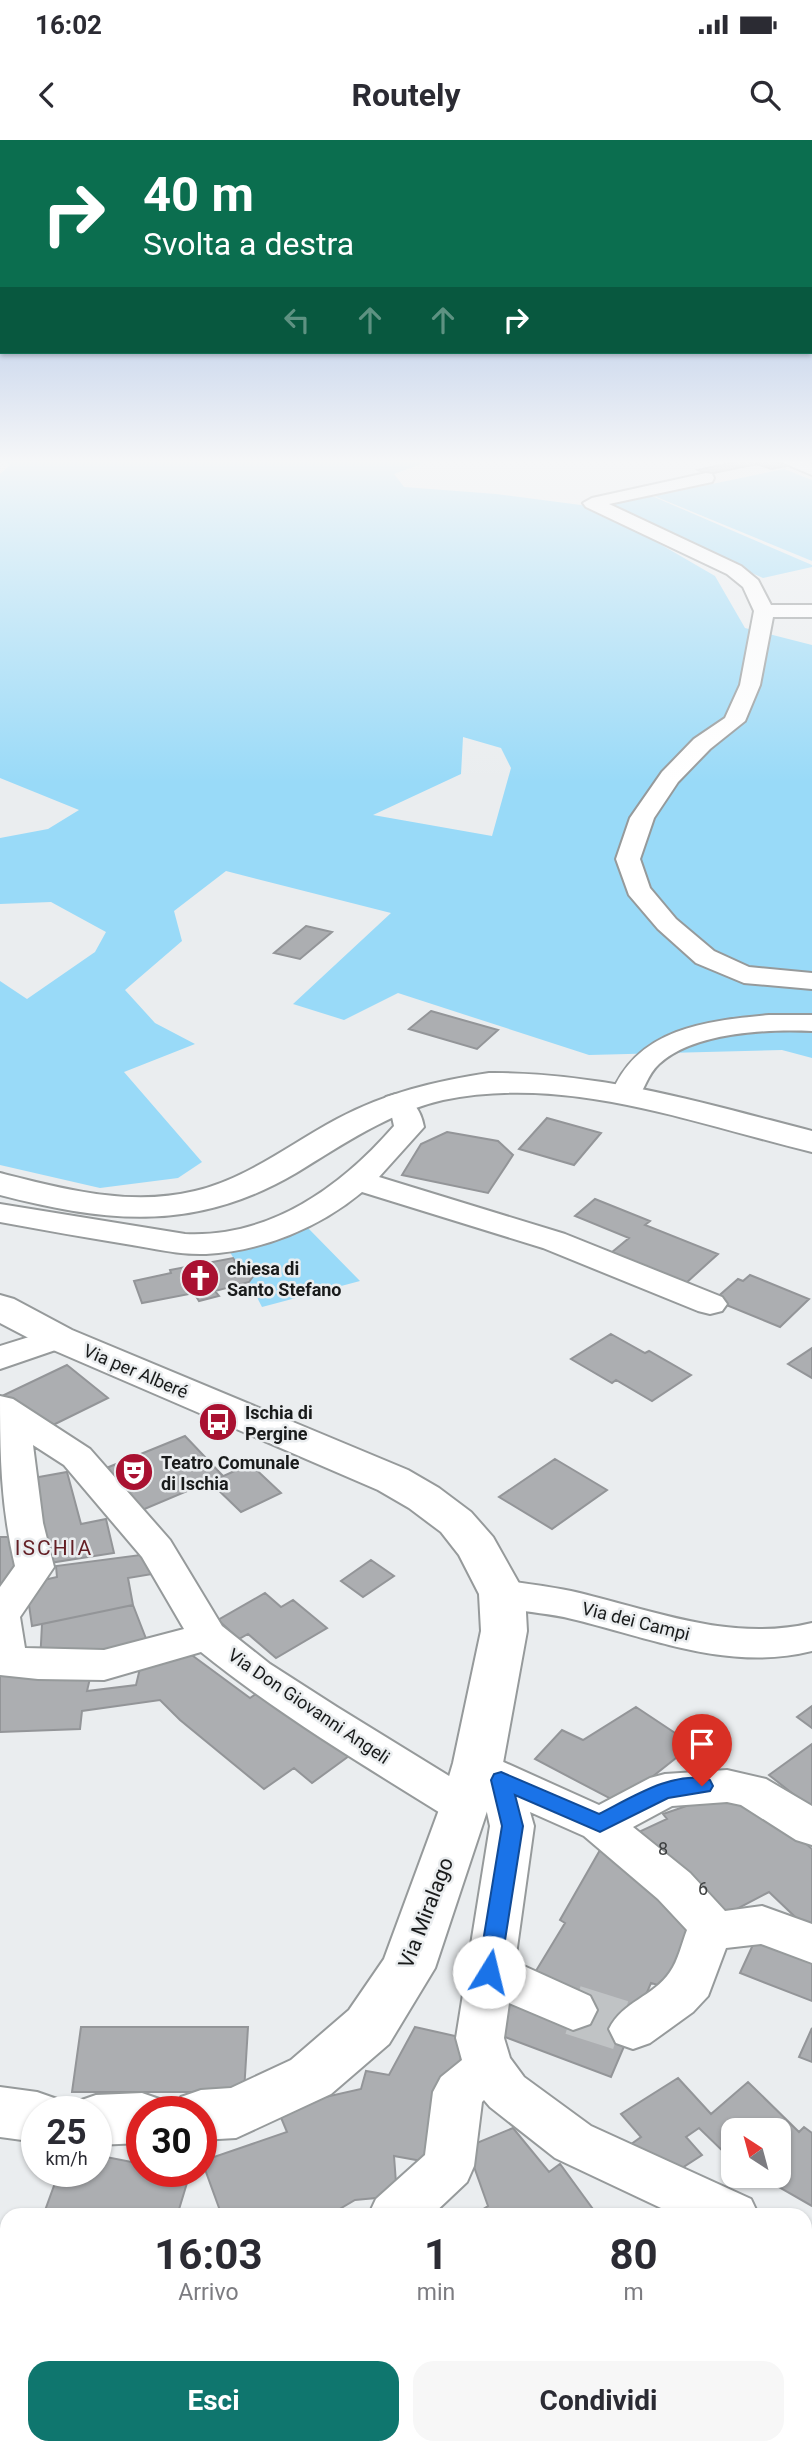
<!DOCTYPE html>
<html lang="it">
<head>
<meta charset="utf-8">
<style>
	:root { --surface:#fff; --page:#f7f7f7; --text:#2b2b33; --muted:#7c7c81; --accent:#0f766e }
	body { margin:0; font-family:Roboto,sans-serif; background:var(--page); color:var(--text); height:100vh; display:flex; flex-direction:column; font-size:26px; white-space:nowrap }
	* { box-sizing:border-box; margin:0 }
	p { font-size:23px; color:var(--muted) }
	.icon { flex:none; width:38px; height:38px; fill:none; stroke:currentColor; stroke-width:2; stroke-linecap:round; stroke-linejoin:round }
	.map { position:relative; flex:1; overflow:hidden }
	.drawer { position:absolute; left:0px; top:2068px; width:812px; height:247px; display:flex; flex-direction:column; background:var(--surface); border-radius:21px 21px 0 0; box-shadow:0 2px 5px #0004 }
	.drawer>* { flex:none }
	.top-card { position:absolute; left:0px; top:0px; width:812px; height:214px; box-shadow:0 2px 5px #0004; background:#0b6e4f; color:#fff; overflow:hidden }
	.needle { width:46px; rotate:324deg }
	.tools { position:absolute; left:721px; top:1978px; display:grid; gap:14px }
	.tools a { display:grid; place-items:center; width:70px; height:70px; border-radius:14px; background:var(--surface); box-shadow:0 2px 5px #0004; font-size:35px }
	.speed { position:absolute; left:21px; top:1956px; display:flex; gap:14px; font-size:35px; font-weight:700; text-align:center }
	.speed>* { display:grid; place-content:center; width:91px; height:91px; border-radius:50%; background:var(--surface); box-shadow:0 2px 5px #0004; line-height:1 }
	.speed small { font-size:18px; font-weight:400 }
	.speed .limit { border:10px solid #d22; background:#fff; color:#111 }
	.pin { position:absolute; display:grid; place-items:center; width:60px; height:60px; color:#fff; margin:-72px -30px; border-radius:50% 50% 50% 0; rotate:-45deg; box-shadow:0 0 7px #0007 }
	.pin .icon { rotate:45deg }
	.me { position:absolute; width:77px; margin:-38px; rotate:9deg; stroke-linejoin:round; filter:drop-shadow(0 0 5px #0008) }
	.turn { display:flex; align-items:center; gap:24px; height:147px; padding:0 28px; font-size:32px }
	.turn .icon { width:91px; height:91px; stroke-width:2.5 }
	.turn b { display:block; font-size:49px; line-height:60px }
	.lanes { display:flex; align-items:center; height:66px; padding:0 28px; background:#0003; justify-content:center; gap:35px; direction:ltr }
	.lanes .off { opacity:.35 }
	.eta { display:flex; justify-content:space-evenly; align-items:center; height:119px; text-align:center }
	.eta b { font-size:42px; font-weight:700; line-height:49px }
	.cta { display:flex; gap:14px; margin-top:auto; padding:14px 28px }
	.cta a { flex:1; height:80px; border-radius:21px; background:var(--accent); color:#fff; font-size:28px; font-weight:700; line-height:80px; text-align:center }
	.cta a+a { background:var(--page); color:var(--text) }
	.status { display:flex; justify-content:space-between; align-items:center; height:49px; padding:0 35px; background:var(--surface); direction:ltr }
	.status svg { height:19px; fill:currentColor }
	header { display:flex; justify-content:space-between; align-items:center; height:91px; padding:0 28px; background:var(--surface); font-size:32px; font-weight:700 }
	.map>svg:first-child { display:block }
	.green { fill:#99daf8; fill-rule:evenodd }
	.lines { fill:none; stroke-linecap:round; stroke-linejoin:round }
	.stream { stroke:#9690c7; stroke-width:5 }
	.building { fill:#acaeb1; stroke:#939598; stroke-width:2 }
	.minor-tunnel { stroke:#c0c3c5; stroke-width:50; stroke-dasharray:50 25; stroke-linecap:butt }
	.minor-casing { stroke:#969a9b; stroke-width:4 }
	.tertiary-casing { stroke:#969a9b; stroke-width:4 }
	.minor { fill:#fff; fill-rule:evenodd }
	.tertiary { fill:#fff; fill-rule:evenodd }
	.route { fill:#1a73e8; stroke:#114b97; stroke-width:2 }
	.labels { text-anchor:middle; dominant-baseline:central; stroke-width:5; stroke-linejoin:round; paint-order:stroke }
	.poi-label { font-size:18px; font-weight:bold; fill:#191b1b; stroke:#eaedef; text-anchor:start }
	.street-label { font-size:18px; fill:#191b1b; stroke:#eaedef }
	.near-number-label { font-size:18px; fill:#3e4040 }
	.quarter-label { font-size:21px; letter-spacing:2px; fill:#641f25; stroke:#eaedef }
	.near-street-label { font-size:21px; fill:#191b1b; stroke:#eaedef }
</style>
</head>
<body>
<div class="status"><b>16:02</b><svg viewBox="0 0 49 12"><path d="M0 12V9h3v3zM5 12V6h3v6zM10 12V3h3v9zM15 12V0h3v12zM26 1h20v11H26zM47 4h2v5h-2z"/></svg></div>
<header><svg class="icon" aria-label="back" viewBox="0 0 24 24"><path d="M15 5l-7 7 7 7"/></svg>Routely<svg class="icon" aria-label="search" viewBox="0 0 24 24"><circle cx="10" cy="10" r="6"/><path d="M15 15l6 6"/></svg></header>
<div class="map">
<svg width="812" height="2314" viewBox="0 0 812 2314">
	<rect width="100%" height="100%" fill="#eaedef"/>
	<path class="green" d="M0,319H434L394,334L404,347L496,354L596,367L715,436L745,488L812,505V918L782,910L589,915L398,853L344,880L293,864L391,773L226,731L174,771L182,801L125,850L155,883L195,904L124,932L202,1022L178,1038L100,1048L0,1025V841L27,859L95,812L106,792L51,762L0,764V698L48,689L79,670L0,638V334L10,325ZM463,597L501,608L511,628L492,696L373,675L461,634Z
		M784,329L812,340V421L654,356Z
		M652,356L812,425V427L763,438L601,366Z
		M308,1088L360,1141L262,1167L249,1142L254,1135L249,1130L239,1127L228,1109Z"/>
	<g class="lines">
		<path class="stream" d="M806,319L812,322"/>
	</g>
	<path class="building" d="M747,319H769L787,326L771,329L757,324L709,334L698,330Z
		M306,786L332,792L300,819L274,813Z
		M431,871L498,890L477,909L409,889Z
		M547,978L601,993L574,1025L519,1009Z
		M447,992L498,1001L513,1015L488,1053L402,1035L421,1004Z
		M595,1059L650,1081L645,1085L718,1114L686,1143L611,1113L629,1098L575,1076Z
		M233,1118L239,1127L249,1130L254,1135L249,1142L215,1151L219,1156L199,1161L194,1153L142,1163L134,1141L171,1133L170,1130Z
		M750,1135L809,1159L780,1187L714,1160L738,1139L743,1141Z
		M611,1194L645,1213L649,1211L691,1235L652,1261L616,1240L612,1243L571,1219Z
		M812,1208V1238L788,1224Z
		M67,1225L108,1258L45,1289L4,1255Z
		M185,1296L223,1336L135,1373L99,1331Z
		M555,1319L607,1350L552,1389L499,1357Z
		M250,1324L281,1353L241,1372L210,1342Z
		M67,1332L81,1384L106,1379L114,1413L43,1424L22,1340Z
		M0,1397H25L18,1436L0,1463Z
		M148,1414L158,1433L128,1438L133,1465L32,1486L26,1444L57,1437L56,1426Z
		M371,1420L394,1436L363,1457L341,1441Z
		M265,1453L281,1467L293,1460L327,1488L276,1518L248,1494L239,1499L218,1480Z
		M133,1465L150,1509L40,1523L42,1484Z
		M189,1513L250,1558L263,1549L349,1616L312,1643L294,1628L264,1649L180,1580L160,1560L82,1571L80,1589L0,1592V1531L91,1534L87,1551L136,1545L142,1520Z
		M812,1566V1588L797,1577Z
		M636,1567L690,1603L681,1614L647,1641L611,1659L535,1619L562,1590L583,1600Z
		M812,1604V1669L769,1635Z
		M733,1650L774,1676L812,1709V1793L769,1752L712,1782L630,1696L667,1679L663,1674Z
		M600,1710L691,1779L678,1851L651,1843L611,1937L497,1894L514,1848L528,1844L565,1783L560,1780Z
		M757,1796L812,1809V1861L740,1833Z
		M81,1887H248L244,1952H72Z
		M415,1887L464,1898L444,2025L394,2016L397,2056L355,2060L333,2073L336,2076H222L202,2021L287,1992L277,1968L361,1949L366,1931L389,1935Z
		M812,1888V1922L799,1917Z
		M678,1938L711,1974L748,1942L799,1992L804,1987L812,1993V2066L758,2035H779V1990H733V2021L699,1988L686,1997L702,2015L668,2037L627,2007L641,1997L621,1974Z
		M513,1988L549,2032L560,2024L598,2076H472L488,2066L467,2007Z
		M96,2015L142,2024V2032L190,2033L177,2076H43L59,2032H96Z
		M309,2308H337L328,2314H312Z
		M375,2308H642V2314H380Z"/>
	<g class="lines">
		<path class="minor-tunnel" d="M573,1870L633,1889"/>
		<g class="minor-casing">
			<path id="minor" d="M774,319H798L812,324V335Z
				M706,333L712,334L714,338L712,342L609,364L741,426L758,440L771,465H812V477H773L760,545L745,581L710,609L678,642L654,678L640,719L650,748L676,779L714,811L749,827L812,833V849L744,843L696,823L658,789L629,755L616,719L630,678L662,632L694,599L725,578L740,545L754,471L743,447L727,434L586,367L583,363L592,358Z
				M769,875H812V891C767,889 694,892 659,924C647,935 645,949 636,961L626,964L616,961L611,955C637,888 706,881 769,875Z
				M396,954C413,958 421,971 424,987L379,1037L565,1094L722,1157L727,1164L722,1171L710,1174L698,1171L543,1108L362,1052C319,1088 262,1111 206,1114C181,1115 156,1109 132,1105C88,1098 44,1090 0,1082V1064L185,1094C270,1098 341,1047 394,986L392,977L381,963L386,957Z
				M58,1188L70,1191L75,1198L70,1205L0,1229V1206Z
				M0,1256L13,1259L90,1309L170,1400L222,1486L270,1524L337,1567L480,1655L485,1664L481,1648L473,1642L467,1631L473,1620L488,1615L599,1665L650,1638L665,1634L727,1630L766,1639L812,1666V1705L796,1700L741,1665L727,1662L672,1666L633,1687L690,1733L725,1771L762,1766L812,1784V1823L761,1804L726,1808L708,1856L693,1872L650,1903L633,1909L616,1903L609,1889C623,1861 653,1857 670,1832C678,1821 682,1803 687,1790L658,1759L584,1696L530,1672L534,1686L515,1822L590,1856L597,1870L590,1884L573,1890L509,1863L504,1898L510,1918L524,1937L591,1986L751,2059L759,2076H678L555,2018L490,1967L484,1960L482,1962L474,2026L467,2042L431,2076H368L376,2059L425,2015L433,1952L441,1937L462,1920L456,1898L490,1686L486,1668L480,1679L465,1684L450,1679C365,1626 279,1575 201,1512L104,1540L38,1539L0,1535V1447L15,1426C1,1367 0,1316 0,1256ZM33,1305L64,1325L142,1417L184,1489L104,1510L25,1508L20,1477L54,1427L43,1383Z
				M502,1440C525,1444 548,1446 571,1451C650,1469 730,1503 812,1483V1511C730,1532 651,1498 572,1479C544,1472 516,1472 488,1464L482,1454L488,1444Z
				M805,2089L812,2091V2142L805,2140Z"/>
		</g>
		<g class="tertiary-casing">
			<path id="tertiary" d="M489,933C602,932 703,963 812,991V1012C692,983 568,934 443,960C390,972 342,1005 296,1033C196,1092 108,1083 0,1055V1033C63,1049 130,1067 195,1051C247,1039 290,1004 337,979C386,953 435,941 489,933Z
				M0,1155L14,1159L72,1190L408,1330L439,1348L471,1372L493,1397L525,1454L527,1491L503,1623L435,1828L389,1904L331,1954L236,1998L201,2000V1972H174L181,1957L201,1950L231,1948L291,1920L349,1870L384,1819L440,1667L453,1623L481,1491L479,1454L459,1415L441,1392L409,1368L378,1350L44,1206L0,1183Z
				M0,1947L37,1952L57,1959L64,1972H37V2002L0,1997Z
				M142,1953L162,1960L168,1972H142V2003L96,2005V1972H71L76,1962L96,1955Z"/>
		</g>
		<use href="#minor" class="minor"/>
		<use href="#tertiary" class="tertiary"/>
	</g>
	<linearGradient id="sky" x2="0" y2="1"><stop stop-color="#87a6db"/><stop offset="0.5" stop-color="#f6f7f8"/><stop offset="1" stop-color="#f6f7f8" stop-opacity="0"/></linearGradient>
	<rect width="812" height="643" fill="url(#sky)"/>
	<path class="route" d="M501,1632L599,1674C629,1659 675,1629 710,1640L713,1646L710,1651L668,1658L600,1692L515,1655L523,1686L500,1832L497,1839L489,1841L481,1839L478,1832L502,1686L491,1640L494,1634Z"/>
	<defs>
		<g id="church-disc" transform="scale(2.0125)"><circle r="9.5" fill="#a91131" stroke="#eaedef"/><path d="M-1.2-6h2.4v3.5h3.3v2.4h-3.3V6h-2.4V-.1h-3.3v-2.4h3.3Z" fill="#fff"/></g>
		<g id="bus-disc" transform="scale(2.0125)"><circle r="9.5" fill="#a91131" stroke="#eaedef"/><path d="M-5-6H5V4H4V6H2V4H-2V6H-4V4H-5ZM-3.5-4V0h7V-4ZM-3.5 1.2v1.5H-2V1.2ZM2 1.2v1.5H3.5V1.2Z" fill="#fff"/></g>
		<g id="theatre-disc" transform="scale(2.0125)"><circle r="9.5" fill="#a91131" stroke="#eaedef"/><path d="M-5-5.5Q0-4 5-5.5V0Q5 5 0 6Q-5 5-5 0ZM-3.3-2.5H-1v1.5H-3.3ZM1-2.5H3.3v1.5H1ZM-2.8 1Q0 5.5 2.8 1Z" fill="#fff"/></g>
	</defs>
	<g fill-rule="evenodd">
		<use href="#church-disc" x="200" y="1138"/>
		<use href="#bus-disc" x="218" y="1282"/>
		<use href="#theatre-disc" x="134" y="1332"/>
	</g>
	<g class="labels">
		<g class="poi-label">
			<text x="227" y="1128">chiesa di<tspan x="227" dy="21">Santo Stefano</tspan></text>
			<text x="245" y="1272">Ischia di<tspan x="245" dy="21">Pergine</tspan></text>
			<text x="161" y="1322">Teatro Comunale<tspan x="161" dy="21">di Ischia</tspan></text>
		</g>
		<g class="street-label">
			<text transform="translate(136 1231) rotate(23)">Via per Alberé</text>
			<text transform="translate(636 1481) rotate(14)">Via dei Campi</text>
			<text transform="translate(309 1566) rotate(34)">Via Don Giovanni Angeli</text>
		</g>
		<g class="near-number-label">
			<text x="663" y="1708">8</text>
			<text x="703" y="1748">6</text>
		</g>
		<g class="quarter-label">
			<text x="54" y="1408">ISCHIA</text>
		</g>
		<g class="near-street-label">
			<text transform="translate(426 1773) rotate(-69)">Via Miralago</text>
		</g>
	</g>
</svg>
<div class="tools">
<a><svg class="needle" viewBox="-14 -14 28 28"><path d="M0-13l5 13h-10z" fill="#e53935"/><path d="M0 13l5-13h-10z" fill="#7c7c81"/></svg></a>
</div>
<div class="speed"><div>25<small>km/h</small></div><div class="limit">30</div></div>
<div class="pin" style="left:702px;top:1646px;background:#d93025"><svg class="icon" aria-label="arrive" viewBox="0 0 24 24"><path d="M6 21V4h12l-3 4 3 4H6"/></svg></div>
<svg class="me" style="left:489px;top:1832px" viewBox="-20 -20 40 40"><circle r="19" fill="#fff"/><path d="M0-13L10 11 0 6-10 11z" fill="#1a73e8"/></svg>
<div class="top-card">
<div class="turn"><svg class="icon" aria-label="right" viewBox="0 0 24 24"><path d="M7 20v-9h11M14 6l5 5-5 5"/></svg><div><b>40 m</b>Svolta a destra</div></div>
<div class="lanes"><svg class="icon off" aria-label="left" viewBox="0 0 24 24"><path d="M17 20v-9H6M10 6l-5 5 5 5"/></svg><svg class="icon off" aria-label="ahead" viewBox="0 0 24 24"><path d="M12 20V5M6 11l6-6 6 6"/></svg><svg class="icon off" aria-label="ahead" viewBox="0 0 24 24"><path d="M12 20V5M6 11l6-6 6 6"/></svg><svg class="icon" aria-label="right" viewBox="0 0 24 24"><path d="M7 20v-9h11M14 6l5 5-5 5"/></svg></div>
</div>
<section class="drawer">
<div class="eta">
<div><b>16:03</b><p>Arrivo</p></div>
<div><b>1</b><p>min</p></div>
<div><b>80</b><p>m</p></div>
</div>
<div class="cta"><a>Esci</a><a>Condividi</a></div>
</section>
</div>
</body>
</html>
